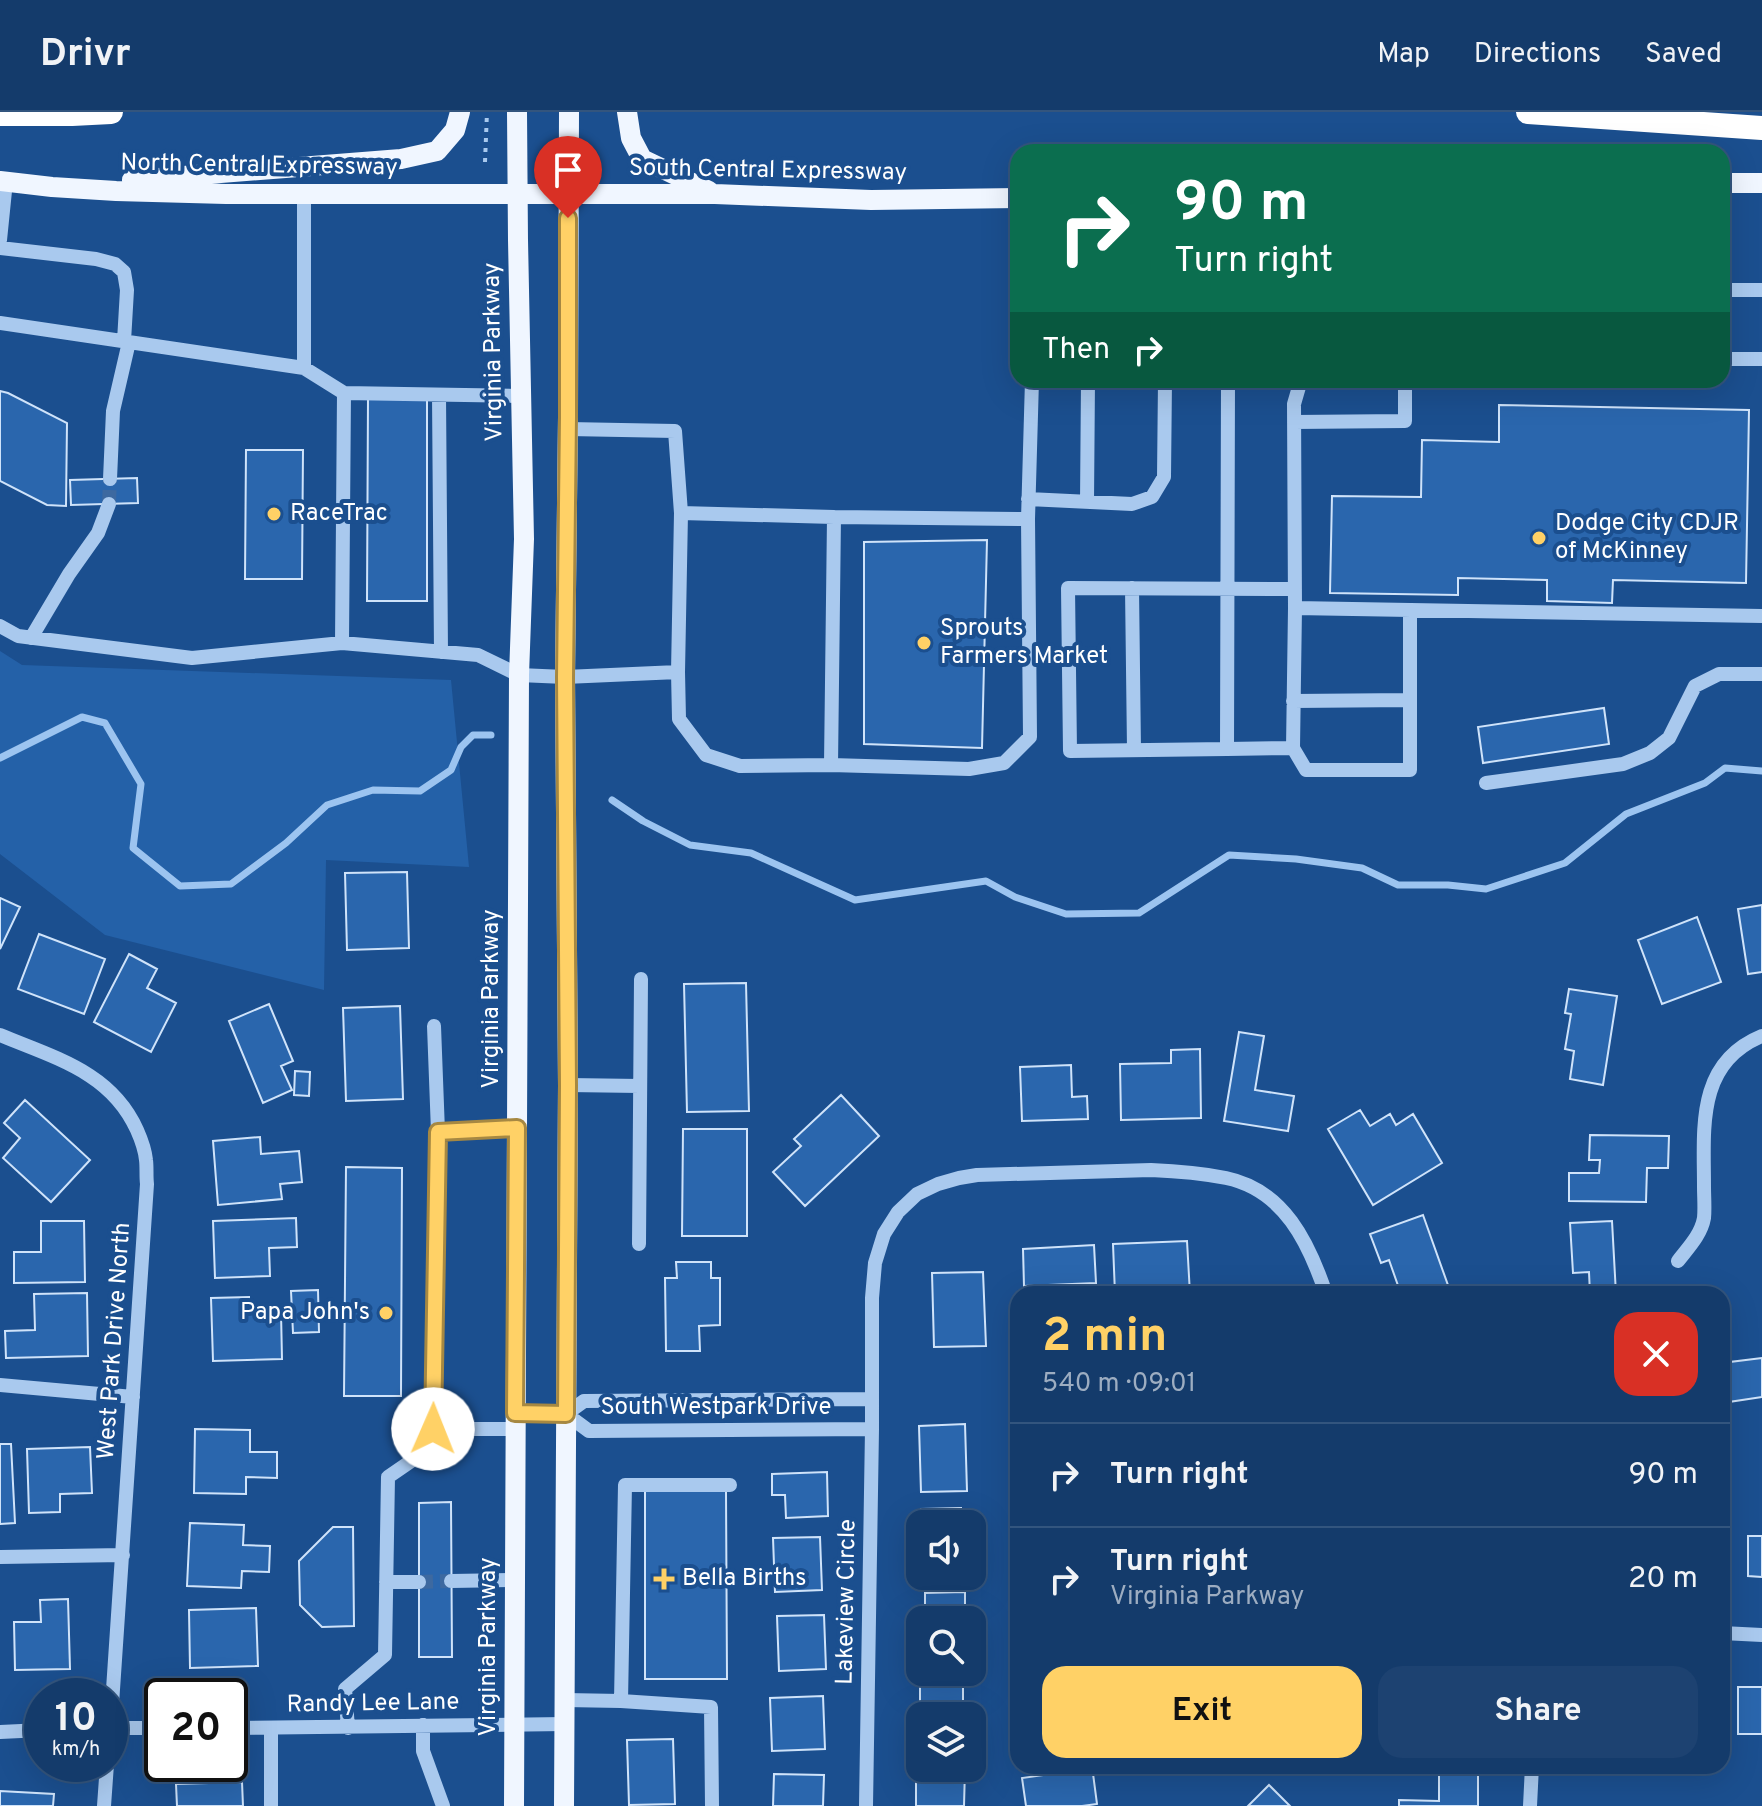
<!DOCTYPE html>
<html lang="en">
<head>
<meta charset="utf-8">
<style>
	:root { --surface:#143b6b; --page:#1d4271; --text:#f1f3f6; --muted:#9dadc1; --line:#33557e; --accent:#ffd166 }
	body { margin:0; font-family:Overpass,sans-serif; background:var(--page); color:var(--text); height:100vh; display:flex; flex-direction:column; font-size:30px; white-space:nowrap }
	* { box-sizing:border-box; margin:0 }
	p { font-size:26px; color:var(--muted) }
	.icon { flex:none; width:44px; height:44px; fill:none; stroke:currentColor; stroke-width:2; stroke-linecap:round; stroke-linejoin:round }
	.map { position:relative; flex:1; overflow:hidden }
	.details { position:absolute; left:1010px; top:1174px; width:720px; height:488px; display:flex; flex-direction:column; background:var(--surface); border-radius:24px; box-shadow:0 8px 32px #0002,0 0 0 2px var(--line) }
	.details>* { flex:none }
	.hud { position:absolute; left:1010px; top:32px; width:720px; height:244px; border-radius:24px; box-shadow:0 8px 32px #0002,0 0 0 2px var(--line); background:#0b6e4f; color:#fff; overflow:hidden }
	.controls { position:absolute; left:906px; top:1398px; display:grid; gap:16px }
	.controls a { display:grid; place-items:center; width:80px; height:80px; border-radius:16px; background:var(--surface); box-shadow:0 8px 32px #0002,0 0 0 2px var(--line); font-size:40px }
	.speed { position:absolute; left:24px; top:1566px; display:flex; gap:16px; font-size:40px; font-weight:700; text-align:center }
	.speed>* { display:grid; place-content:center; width:104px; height:104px; border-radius:50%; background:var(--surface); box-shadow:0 8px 32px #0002,0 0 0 2px var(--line); line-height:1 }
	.speed small { font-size:20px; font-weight:400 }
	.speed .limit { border:4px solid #111; border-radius:12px; background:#fff; color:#111 }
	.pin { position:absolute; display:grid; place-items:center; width:68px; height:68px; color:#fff; margin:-82px -34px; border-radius:50% 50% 50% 0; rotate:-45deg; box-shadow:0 0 8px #0007 }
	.pin .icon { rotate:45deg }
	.me { position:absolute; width:88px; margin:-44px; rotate:1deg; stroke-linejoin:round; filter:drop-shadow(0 0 6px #0008) }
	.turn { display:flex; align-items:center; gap:28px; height:168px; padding:0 32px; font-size:36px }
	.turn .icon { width:104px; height:104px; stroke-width:2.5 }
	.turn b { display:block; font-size:56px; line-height:68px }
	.then { display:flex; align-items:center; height:76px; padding:0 32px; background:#0003; gap:16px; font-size:30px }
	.round { display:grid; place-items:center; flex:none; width:84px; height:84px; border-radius:24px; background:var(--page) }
	.summary { display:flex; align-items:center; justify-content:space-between; height:136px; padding:0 32px }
	h1 { font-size:48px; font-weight:700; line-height:60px; color:var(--accent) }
	.action { display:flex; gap:16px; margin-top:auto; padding:16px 32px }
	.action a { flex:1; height:92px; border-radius:24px; background:var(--accent); color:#111; font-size:32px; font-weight:700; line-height:92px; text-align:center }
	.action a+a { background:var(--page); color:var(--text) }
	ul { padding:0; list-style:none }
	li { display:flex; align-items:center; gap:24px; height:104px; padding:0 32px; border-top:2px solid var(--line) }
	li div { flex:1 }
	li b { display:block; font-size:30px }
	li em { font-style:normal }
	header { display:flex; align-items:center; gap:48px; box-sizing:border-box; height:112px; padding:0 40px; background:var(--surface); border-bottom:2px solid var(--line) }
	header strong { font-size:38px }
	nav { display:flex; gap:44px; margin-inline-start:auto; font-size:28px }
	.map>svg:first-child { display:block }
	.green { fill:#2461a8 }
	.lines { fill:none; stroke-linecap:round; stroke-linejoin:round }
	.stream { stroke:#9cc4f0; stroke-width:7 }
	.building { fill:#2a66ad; stroke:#cfe3fa; stroke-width:2 }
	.minor-tunnel { stroke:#3d69a0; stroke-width:14; stroke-dasharray:14 7; stroke-linecap:butt }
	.path { stroke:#a9c9ee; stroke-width:4; stroke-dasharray:4 6; stroke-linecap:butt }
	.minor { stroke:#a9c9ee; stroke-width:14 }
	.major { stroke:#f0f6ff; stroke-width:20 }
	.highway { stroke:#fff; stroke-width:24 }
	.route-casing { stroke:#a68842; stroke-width:20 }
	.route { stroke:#ffd166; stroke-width:14 }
	.poi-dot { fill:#ffd166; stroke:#1b4f8f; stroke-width:3 }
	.labels { text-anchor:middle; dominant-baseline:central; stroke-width:8; stroke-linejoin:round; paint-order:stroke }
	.street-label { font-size:24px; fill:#fff; stroke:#1b4f8f }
	.poi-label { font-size:24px; fill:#fff; stroke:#1b4f8f; text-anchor:start }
</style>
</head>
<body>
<header>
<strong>Drivr</strong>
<nav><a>Map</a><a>Directions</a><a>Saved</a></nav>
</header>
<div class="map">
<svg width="1762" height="1694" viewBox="0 0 1762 1694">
	<rect width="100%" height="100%" fill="#1b4f8f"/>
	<path class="green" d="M0,539L22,553L451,568L469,755L326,748L324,878L105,823L0,742Z"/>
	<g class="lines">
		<path class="stream" d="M0,646L82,605L105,611L141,672L133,736L180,774L231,772L286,731L327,693L373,678L420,679L451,658L461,635L473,623H491
			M612,688L643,709L690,733L751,741L855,788L986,769L1015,785L1066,802L1139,801L1229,743L1296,747L1362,756L1398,773H1448L1486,777L1565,751L1626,702L1705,671L1725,656L1762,659"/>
	</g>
	<path class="building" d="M0,279L8,281L67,311L66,394L47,393L0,369Z
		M368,286H427V489H367Z
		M1499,293L1749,298L1746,471L1613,468L1612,491L1547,489V468L1458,466V483L1330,481L1332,384L1421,385L1422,328L1499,330Z
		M246,338H303L302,467H245Z
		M137,366L138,391L71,393L70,368Z
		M987,428L982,636L864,632V430Z
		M1604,596L1609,632L1483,651L1478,615Z
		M407,760L409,836L347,838L345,761Z
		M0,786L20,795L0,837Z
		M1762,793V860L1748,862L1738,797Z
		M1697,805L1721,870L1662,892L1638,828Z
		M39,822L105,847L84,902L18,877Z
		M129,842L157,857L147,876L176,891L151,940L94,910Z
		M746,871L749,999L687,1000L684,872Z
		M1569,877L1617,884L1603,973L1570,967L1574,939L1565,937L1571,902L1565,901Z
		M269,892L293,949L281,954L292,978L263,991L229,909Z
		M400,894L403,987L346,989L343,896Z
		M1239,920L1264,924L1255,978L1294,984L1288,1019L1224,1009Z
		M1200,937L1201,1006L1121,1008L1120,952L1171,951V938Z
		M1071,953L1072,985L1087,984L1088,1007L1022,1009L1020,955Z
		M295,959L310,960L309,984L294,983Z
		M841,983L879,1024L805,1094L773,1060L801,1034L794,1027Z
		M25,988L90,1048L51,1090L3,1046L20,1026L4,1011Z
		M1360,998L1370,1014L1390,1002L1396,1013L1413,1002L1442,1051L1373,1093L1328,1017Z
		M683,1017H747V1124H682Z
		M1590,1023L1669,1024L1668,1056H1647L1646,1090L1569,1089V1061H1599L1600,1048H1589Z
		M260,1025L261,1042L299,1039L302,1070L280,1072L282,1087L218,1093L213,1029Z
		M346,1055L402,1056L401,1284H344Z
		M1423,1103L1449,1176L1432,1182H1401L1389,1148L1381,1151L1370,1122Z
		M296,1106L297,1135L269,1136L270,1164L215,1166L213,1109Z
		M41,1109H84L85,1170L14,1171V1140H41Z
		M1612,1109L1616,1182H1590L1589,1160L1573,1161L1570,1111Z
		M1187,1129L1190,1182H1115L1113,1132Z
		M1094,1133L1096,1171L1024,1174L1023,1137Z
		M676,1150H711V1166H720V1213L699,1214L700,1239H666L665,1166H677Z
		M983,1160L986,1234L934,1235L932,1161Z
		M318,1178L319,1220L293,1221L291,1179Z
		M87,1181L88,1244L6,1246L5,1219L35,1218L34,1182Z
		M249,1185V1201L281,1200L282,1247L213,1249L211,1186Z
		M1762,1246V1285L1722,1291V1251Z
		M965,1312L967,1379L921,1380L919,1314Z
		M195,1317L250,1318V1340H277V1366L246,1365V1382L194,1381Z
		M0,1332H11L15,1411L0,1412Z
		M90,1335L92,1381L60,1382V1400L29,1401L27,1337Z
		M827,1360L828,1404L786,1406L785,1383H772V1362Z
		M645,1379H726L727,1567H645Z
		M451,1390L452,1545H419V1391Z
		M961,1396V1412H922L921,1397Z
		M190,1411L244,1413L243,1433L270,1434L269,1460L242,1459L241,1476L187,1474Z
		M333,1415H353L354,1514L322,1515L300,1493L299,1449Z
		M1748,1424H1762V1465L1748,1464Z
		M820,1425L822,1478L775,1480L773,1426Z
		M965,1480V1508H925V1481Z
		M68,1487L70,1557L15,1558L14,1510H41L40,1488Z
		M256,1496L258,1554L190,1556L189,1498Z
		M824,1503L826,1557L779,1559L777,1504Z
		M1012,1558H1018V1587H1013Z
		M920,1567H963V1604H920Z
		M1738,1575H1762V1622H1738Z
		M823,1584L825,1637L772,1639L770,1586Z
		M673,1627L675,1692L629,1693L627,1628Z
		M916,1650H920V1656H965L964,1694H916Z
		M1042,1654H1092L1097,1692L1082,1694H1026L1022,1666L1044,1663Z
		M1439,1654H1478V1694H1399V1688L1439,1689Z
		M774,1662L824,1663L823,1694H773Z
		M242,1670L243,1694H177L176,1672Z
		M1269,1673L1290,1694H1248Z
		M0,1679L54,1682L53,1694H0Z"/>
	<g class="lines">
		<path class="minor-tunnel" d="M109,392L110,367
			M419,1470L451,1469"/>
		<path class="path" d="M485,50L487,0"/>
		<path class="minor" d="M304,82V256L344,281
			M0,128L6,69
			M0,136L96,147L115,152L124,160L127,178L124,229
			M1722,178H1762
			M0,211L304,256
			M1722,247H1762
			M1228,268L1227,637L1293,636L1295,496
			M1301,268L1294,292L1295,496L1762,504
			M439,283L441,540
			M522,284L344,281L342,531L478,543L519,563L565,565L678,560
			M1294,310L1405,309V268
			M568,317L675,319L681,401
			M110,367L113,299L129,230
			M1028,387L1132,392L1152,385L1164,365L1165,268
			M1087,390L1088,268
			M834,405L1028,407L1032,268
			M1132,476L1134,638
			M0,514L18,524L192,546L342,531
			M31,526L69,462L98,421L109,392
			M1293,589L1410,588
			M1293,636L1306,658H1410V498
			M1227,637L1070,639L1068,476L1295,477
			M831,653L740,654L706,643L679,607L678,560L681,401L834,405L831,653L969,657L1004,651L1030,625L1028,407
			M1486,671L1623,652L1650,641L1669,626L1695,574L1719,562H1762
			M434,914L438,1020
			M0,923C55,946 111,960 137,1018C141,1027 145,1038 146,1048C147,1056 146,1064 147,1072L110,1622
			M568,973L640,974
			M639,1132L641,867
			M1678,1149C1688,1136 1701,1123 1704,1106C1705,1096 1704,1085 1704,1075C1704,1016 1696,951 1762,924
			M0,1273L133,1285
			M515,1301L566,1302L584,1289L872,1287
			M566,1302L589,1319L872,1317
			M433,1317H515
			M0,1445L123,1443
			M451,1469L515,1468
			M386,1470H419
			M1722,1521L1762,1523
			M565,1588L621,1589L711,1595L712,1694
			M621,1589L625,1373H730
			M423,1613V1639L443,1694
			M110,1616H162
			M230,1616L565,1612
			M348,1616L345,1577L385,1543L388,1365L433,1334L438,1020L517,1016
			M271,1617V1694
			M0,1620L42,1618
			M104,1694L107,1652
			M866,1694L872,1317V1186L875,1151L884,1122L898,1100L917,1082L938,1072L959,1066L977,1063L1151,1058C1176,1059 1201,1061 1226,1066C1284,1078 1309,1131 1326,1182
			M1530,1694L1532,1654"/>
		<path class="major" d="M627,0L631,26L642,47L709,79
			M132,68L401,47L437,39L455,18L460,0
			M0,69L52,75L116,79L226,82H715L871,88L1018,86
			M1722,71H1762
			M514,1694L519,563L524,427L518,128L517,0
			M564,1694L568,973L565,565L568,305L569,0"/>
		<path class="highway" d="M1528,0L1762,16
			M0,2H72L111,0"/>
	</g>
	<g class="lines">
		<g class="route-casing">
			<path id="route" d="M433,1317L438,1020L517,1016L515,1301L566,1302L568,973L565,565L568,305V106"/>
		</g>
		<use href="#route" class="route"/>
	</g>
	<g class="poi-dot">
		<circle cx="274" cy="402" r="8"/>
		<circle cx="1539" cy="426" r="8"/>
		<circle cx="924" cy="531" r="8"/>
		<circle cx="386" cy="1201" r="8"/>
		<path d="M660 1455h8v8h8v8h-8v8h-8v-8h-8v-8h8z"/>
	</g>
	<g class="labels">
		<g class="street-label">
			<text transform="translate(259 54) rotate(1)">North Central Expressway</text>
			<text transform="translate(768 59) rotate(1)">South Central Expressway</text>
			<text transform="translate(494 240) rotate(-91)">Virginia Parkway</text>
			<text transform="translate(492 887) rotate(-90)">Virginia Parkway</text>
			<text transform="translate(115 1229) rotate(-86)">West Park Drive North</text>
			<text x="716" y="1296">South Westpark Drive</text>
			<text transform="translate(847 1490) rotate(-89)">Lakeview Circle</text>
			<text transform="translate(489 1535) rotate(-90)">Virginia Parkway</text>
			<text transform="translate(373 1592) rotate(-1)">Randy Lee Lane</text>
		</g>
		<g class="poi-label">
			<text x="290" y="402">RaceTrac</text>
			<text x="1555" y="412">Dodge City CDJR<tspan x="1555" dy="28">of McKinney</tspan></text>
			<text x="940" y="517">Sprouts<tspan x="940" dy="28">Farmers Market</tspan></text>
			<text x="370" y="1201" text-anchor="end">Papa John's</text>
			<text x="682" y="1467">Bella Births</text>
		</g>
	</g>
</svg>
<div class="controls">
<a><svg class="icon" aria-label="sound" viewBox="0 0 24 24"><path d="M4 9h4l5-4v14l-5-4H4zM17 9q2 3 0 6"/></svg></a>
<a><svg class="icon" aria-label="search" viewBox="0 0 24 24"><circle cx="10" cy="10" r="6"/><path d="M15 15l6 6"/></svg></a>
<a><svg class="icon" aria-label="layers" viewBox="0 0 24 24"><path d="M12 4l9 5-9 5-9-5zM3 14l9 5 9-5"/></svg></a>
</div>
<div class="speed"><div>10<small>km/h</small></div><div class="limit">20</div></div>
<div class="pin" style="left:568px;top:106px;background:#d93025"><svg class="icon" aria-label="arrive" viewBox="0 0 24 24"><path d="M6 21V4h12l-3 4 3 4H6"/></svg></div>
<svg class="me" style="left:433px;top:1317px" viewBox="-20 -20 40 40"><circle r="19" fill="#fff"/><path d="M0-13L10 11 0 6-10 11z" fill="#ffd166"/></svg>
<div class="hud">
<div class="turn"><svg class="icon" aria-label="right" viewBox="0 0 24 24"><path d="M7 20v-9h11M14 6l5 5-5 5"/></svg><div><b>90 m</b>Turn right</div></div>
<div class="then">Then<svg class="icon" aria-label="right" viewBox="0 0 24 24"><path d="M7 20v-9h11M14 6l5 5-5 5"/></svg></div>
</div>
<section class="details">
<div class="summary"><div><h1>2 min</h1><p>540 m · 09:01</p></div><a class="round" style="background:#d93025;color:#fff"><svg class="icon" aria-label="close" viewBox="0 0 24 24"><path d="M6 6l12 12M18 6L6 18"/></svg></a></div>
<ul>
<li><svg class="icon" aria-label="right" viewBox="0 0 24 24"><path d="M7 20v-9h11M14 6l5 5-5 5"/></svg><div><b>Turn right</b></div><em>90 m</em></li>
<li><svg class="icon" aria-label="right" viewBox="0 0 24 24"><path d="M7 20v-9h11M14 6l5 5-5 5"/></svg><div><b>Turn right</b><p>Virginia Parkway</p></div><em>20 m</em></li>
</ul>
<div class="action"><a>Exit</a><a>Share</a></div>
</section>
</div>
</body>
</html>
